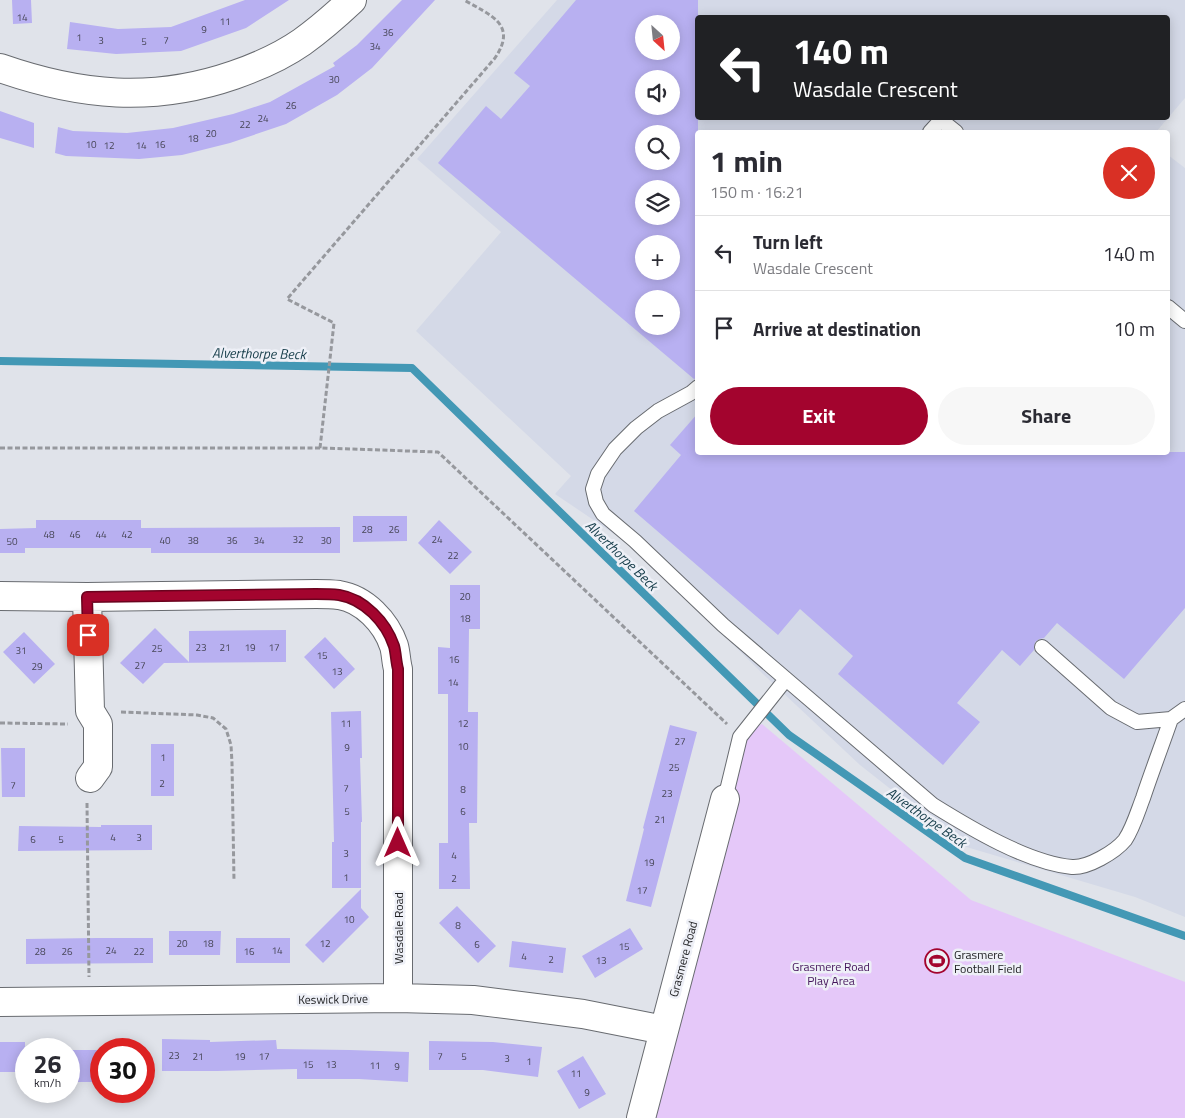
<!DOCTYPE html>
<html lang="en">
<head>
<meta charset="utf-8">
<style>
	:root { --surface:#fff; --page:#f7f7f7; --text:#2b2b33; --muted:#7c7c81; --line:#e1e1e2; --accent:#a3042e }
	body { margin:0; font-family:"Titillium Web",sans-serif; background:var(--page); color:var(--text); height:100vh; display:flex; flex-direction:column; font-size:19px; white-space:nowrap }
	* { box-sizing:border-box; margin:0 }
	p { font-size:16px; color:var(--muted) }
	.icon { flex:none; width:28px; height:28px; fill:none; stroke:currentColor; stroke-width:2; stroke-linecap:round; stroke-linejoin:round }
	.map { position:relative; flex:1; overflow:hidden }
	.drawer { position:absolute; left:695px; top:130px; width:475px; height:325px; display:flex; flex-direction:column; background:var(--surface); border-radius:5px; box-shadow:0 2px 12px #0003 }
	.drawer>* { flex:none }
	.banner { position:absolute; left:695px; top:15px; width:475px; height:105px; border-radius:5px; box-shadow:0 2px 12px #0003; background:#202124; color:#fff; overflow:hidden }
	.needle { width:32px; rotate:153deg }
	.buttons { position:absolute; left:635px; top:15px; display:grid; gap:10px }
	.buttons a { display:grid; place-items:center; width:45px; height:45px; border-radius:50%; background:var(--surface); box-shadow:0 2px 12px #0003; font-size:25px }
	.speed { position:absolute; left:15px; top:1038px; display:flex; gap:10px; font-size:25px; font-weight:700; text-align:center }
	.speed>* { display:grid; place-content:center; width:65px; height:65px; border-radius:50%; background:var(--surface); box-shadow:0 2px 12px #0003; line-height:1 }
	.speed small { font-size:12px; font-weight:400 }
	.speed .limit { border:8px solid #d22; background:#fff; color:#111 }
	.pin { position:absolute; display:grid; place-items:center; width:42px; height:42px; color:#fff; margin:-21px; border-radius:10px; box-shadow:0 2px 8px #0006 }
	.me { position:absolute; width:55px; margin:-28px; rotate:0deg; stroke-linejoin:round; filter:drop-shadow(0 0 4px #0008) }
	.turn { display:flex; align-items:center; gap:18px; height:105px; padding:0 15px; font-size:22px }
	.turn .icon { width:65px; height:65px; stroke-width:2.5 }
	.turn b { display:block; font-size:35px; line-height:42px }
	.round { display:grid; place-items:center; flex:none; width:52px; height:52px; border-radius:26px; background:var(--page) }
	.summary { display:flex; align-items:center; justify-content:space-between; height:85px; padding:0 15px }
	h1 { font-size:30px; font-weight:700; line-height:38px }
	.action { display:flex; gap:10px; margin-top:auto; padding:10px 15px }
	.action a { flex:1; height:58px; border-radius:30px; background:var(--accent); color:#fff; font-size:20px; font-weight:700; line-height:58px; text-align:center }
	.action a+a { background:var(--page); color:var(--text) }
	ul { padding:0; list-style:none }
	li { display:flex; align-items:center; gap:15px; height:75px; padding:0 15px; border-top:1px solid var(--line) }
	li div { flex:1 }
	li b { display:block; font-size:19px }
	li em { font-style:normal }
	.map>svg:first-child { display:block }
	.built { fill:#d4d9e7; fill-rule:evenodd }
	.green { fill:#e5c8f9 }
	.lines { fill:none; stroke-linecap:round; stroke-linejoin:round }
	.stream { stroke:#4398b5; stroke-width:8 }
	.building { fill:#b8b0f1; fill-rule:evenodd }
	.service-casing { stroke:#686b70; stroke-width:16 }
	.minor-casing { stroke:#686b70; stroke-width:30 }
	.path { stroke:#96989d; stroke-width:3; stroke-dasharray:5 2.5; stroke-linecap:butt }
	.service { stroke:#fff; stroke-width:14 }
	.minor { stroke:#fff; stroke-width:28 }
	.route-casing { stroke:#6a031e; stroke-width:12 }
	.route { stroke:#a3042e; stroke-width:9 }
	.labels { text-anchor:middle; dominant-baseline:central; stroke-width:5; stroke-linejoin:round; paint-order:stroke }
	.number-label { font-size:10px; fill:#474657 }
	.street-label { font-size:12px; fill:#212224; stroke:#eef0f7 }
	.poi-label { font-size:12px; fill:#212224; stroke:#eef0f7; text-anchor:start }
	.park-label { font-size:12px; fill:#44155b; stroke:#eef0f7 }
	.water-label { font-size:14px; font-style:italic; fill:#1b414e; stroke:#eef0f7 }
</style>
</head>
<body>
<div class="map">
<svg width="1185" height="1118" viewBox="0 0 1185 1118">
	<rect width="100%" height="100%" fill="#e0e3ea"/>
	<path class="built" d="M557,0H1185V98L1156,132H698V452H1168V155L1185,168V917L1135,897L963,846L860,765L764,675L635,548L555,494L571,476L416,331L501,232L417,159ZM698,18H1168V118H698ZM644,24H671V51H644ZM644,79H671V106H644ZM644,134H671V161H644ZM644,189H671V216H644ZM644,244H671V271H644ZM644,299H671V326H644Z"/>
	<path class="green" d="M762,724L971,900L1185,982V1118H641L740,737Z"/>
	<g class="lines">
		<path class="stream" d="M0,361L412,368L789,735L965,858L1185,936"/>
	</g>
	<path class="building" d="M12,0H31L32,23L13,24Z
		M245,0H289L246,28L181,51L116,54L67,49L70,22L118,29L171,27Z
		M402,0H435L372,68L337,95L286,124L230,143L182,155L139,159L66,156L55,153L58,127L73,131L127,133L173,128L233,114L270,102L335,66L333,63L357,45Z
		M576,0H698V378L694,379L438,163L486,106L501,119L530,86L514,73ZM644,24H671V51H644ZM644,79H671V106H644ZM644,134H671V161H644ZM644,189H671V216H644ZM644,244H671V271H644ZM644,299H671V326H644Z
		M0,111L34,123V148L0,138Z
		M698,413V452H1185V608L1124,679L1057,623L1044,638L1039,639L1035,642L1034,650L1020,666L1002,650L957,703L980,722L943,765L838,674L853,656L800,609L778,635L634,511L681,455L670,445Z
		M353,516H407V541L353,542Z
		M36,520H141V528L340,527V553H151V548H25V553H0V529L36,528Z
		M439,520L472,552L450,574L418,543Z
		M450,585H480V629H469L468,712H478L477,823H469L470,889H439V843H448V694H438V647L450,648Z
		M155,628L189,662V631L286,630V662L164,663L143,684L120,663Z
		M24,632L55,664L34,684L3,652Z
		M325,637L355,669L334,689L304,657Z
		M361,711L362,758H360L362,822H361V888H332V842H334L331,712Z
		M670,725L697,732L651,907L626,901L644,829L643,828Z
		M151,744H174V796H151Z
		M1,748H25V797H2Z
		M101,825H152V850L18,851L19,826L101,827Z
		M361,889V908L369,917L323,963L305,945Z
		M457,906L496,946L478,963L439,923Z
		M630,928L643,949L595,978L582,956Z
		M169,931H221L220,955H169Z
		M97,938H153V963L26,964V939Z
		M236,938H290V963H236Z
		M512,941L566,948L563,973L509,967Z
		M162,1039L210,1040V1042L276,1040L277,1049L350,1050L409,1052L408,1082L359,1079H297V1069L217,1071H162Z
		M429,1041L493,1042L542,1047L538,1077L483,1070H429Z
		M0,1042H25V1072H0Z
		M69,1050H101V1082H69Z
		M583,1056L606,1094L579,1109L557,1071Z"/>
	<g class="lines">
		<g class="service-casing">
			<path id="service" d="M930,132L941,120L956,132
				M1168,307L1185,321
				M698,387L691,393L658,411L636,428L615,449L598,474L593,489L596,502L603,514L635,541L723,625L933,805C970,828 1028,863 1072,867C1088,868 1115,852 1125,840C1133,828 1138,811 1143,798C1152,771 1162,745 1171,719
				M1042,647L1111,708L1137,722L1171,719L1185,709
				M725,799L740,737L786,679"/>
		</g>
		<g class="minor-casing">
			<path id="minor" d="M0,68C80,96 153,103 234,75C257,67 282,56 302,42C320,29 336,15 352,0
				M0,596L87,597L316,594C323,594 331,594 339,595C364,599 386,622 394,646C396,653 396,662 398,669V998
				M87,597L90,711L98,724V767L90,778
				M0,1002L398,998L473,1000L583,1014L664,1030
				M641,1118L725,799"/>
		</g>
		<path class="path" d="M0,448H320L438,452L727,724
			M320,448L334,323L287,299L495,58C518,24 490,15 464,0
			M121,712L197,715L213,718L226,729L231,745L232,763L234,881
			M0,723L68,724
			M87,803L89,977"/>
		<use href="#service" class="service"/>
		<use href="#minor" class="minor"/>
	</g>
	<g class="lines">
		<g class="route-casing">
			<path id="route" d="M88,635L87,597L316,594C323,594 331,594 339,595C364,599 386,622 394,646C396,653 396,662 398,669V843"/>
		</g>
		<use href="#route" class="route"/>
	</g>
	<defs>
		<g id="stadium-ring" transform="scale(1.25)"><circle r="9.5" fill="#eef0f7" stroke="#a3042e" stroke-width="1.5"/><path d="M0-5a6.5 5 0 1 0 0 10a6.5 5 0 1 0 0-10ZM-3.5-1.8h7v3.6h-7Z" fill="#a3042e"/></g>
	</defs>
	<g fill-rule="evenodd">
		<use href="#stadium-ring" x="937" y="961"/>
	</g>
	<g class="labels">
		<g class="number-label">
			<text x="22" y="17">14</text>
			<text x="225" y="21">11</text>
			<text x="204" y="29">9</text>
			<text x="388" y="32">36</text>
			<text x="79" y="37">1</text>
			<text x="101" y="40">3</text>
			<text x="166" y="40">7</text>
			<text x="144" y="41">5</text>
			<text x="375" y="46">34</text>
			<text x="334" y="79">30</text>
			<text x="291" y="105">26</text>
			<text x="263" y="118">24</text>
			<text x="245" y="124">22</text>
			<text x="211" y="133">20</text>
			<text x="193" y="138">18</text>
			<text x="91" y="144">10</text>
			<text x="160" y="144">16</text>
			<text x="109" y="145">12</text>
			<text x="141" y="145">14</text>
			<text x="367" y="529">28</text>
			<text x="394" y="529">26</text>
			<text x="49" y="534">48</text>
			<text x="75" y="534">46</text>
			<text x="101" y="534">44</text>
			<text x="127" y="534">42</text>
			<text x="298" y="539">32</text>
			<text x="437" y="539">24</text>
			<text x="165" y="540">40</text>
			<text x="193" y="540">38</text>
			<text x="232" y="540">36</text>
			<text x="259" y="540">34</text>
			<text x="326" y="540">30</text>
			<text x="12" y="541">50</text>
			<text x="453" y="555">22</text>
			<text x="465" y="596">20</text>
			<text x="465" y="618">18</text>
			<text x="201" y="647">23</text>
			<text x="225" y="647">21</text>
			<text x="250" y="647">19</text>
			<text x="274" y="647">17</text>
			<text x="157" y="648">25</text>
			<text x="21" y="650">31</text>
			<text x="322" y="655">15</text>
			<text x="454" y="659">16</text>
			<text x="140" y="665">27</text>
			<text x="37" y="666">29</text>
			<text x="337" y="671">13</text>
			<text x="453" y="682">14</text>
			<text x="346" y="723">11</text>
			<text x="463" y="723">12</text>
			<text x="680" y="741">27</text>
			<text x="463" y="746">10</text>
			<text x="347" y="747">9</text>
			<text x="163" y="757">1</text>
			<text x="674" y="767">25</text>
			<text x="162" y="783">2</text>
			<text x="13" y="785">7</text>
			<text x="346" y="788">7</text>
			<text x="463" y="789">8</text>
			<text x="667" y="793">23</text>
			<text x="347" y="811">5</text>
			<text x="463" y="811">6</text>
			<text x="660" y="819">21</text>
			<text x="113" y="837">4</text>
			<text x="139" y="837">3</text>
			<text x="33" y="839">6</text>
			<text x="61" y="839">5</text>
			<text x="346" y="853">3</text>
			<text x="454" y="855">4</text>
			<text x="649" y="862">19</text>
			<text x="346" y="877">1</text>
			<text x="454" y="878">2</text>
			<text x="642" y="890">17</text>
			<text x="349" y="919">10</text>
			<text x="458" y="925">8</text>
			<text x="182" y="943">20</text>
			<text x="208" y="943">18</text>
			<text x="325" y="943">12</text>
			<text x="477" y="944">6</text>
			<text x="624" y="946">15</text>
			<text x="111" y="950">24</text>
			<text x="277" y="950">14</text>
			<text x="40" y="951">28</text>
			<text x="67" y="951">26</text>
			<text x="139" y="951">22</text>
			<text x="249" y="951">16</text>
			<text x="524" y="956">4</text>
			<text x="551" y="959">2</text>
			<text x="601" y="960">13</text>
			<text x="174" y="1055">23</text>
			<text x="198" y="1056">21</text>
			<text x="240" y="1056">19</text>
			<text x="264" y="1056">17</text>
			<text x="440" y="1056">7</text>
			<text x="464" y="1056">5</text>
			<text x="507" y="1058">3</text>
			<text x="529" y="1061">1</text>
			<text x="308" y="1064">15</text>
			<text x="331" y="1064">13</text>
			<text x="375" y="1065">11</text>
			<text x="397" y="1066">9</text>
			<text x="576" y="1073">11</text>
			<text x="587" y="1092">9</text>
		</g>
		<g class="street-label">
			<text transform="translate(398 928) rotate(-90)">Wasdale Road</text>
			<text transform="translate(683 959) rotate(-75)">Grasmere Road</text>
			<text transform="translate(333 999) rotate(-1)">Keswick Drive</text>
		</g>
		<g class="poi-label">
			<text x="954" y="954">Grasmere<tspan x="954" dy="14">Football Field</tspan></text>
		</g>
		<g class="park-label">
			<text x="831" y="966">Grasmere Road<tspan x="831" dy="14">Play Area</tspan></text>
		</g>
		<g class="water-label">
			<text transform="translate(259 353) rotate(1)">Alverthorpe Beck</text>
			<text transform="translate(622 555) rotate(44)">Alverthorpe Beck</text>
			<text transform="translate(927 817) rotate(35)">Alverthorpe Beck</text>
		</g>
	</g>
</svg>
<div class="buttons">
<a><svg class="needle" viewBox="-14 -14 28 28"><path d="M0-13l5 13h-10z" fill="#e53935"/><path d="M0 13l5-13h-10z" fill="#7c7c81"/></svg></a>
<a><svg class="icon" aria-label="sound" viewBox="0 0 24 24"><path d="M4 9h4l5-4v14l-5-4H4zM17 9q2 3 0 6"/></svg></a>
<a><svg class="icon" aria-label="search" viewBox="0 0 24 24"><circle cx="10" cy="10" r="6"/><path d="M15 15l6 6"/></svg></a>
<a><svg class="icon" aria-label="layers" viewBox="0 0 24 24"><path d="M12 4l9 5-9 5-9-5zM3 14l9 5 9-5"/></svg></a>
<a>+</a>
<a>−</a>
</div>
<div class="speed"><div>26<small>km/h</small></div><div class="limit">30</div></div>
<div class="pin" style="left:88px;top:635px;background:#d93025"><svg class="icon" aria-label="arrive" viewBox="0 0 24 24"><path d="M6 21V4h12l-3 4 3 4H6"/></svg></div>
<svg class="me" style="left:398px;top:843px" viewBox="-20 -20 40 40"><path d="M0-17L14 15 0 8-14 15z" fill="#a3042e" stroke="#fff" stroke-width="4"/></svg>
<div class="banner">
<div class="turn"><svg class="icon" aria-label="left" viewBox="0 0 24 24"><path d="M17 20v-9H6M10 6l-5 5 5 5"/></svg><div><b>140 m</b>Wasdale Crescent</div></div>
</div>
<section class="drawer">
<div class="summary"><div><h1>1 min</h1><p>150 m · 16:21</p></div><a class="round" style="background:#d93025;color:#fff"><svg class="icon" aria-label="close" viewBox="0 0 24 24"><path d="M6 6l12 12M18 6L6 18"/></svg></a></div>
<ul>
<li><svg class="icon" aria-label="left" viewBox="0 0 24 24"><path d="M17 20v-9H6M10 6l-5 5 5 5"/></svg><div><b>Turn left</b><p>Wasdale Crescent</p></div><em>140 m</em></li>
<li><svg class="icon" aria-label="arrive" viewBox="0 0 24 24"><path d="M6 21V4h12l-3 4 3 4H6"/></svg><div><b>Arrive at destination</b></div><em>10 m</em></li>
</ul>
<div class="action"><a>Exit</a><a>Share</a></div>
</section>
</div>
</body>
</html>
